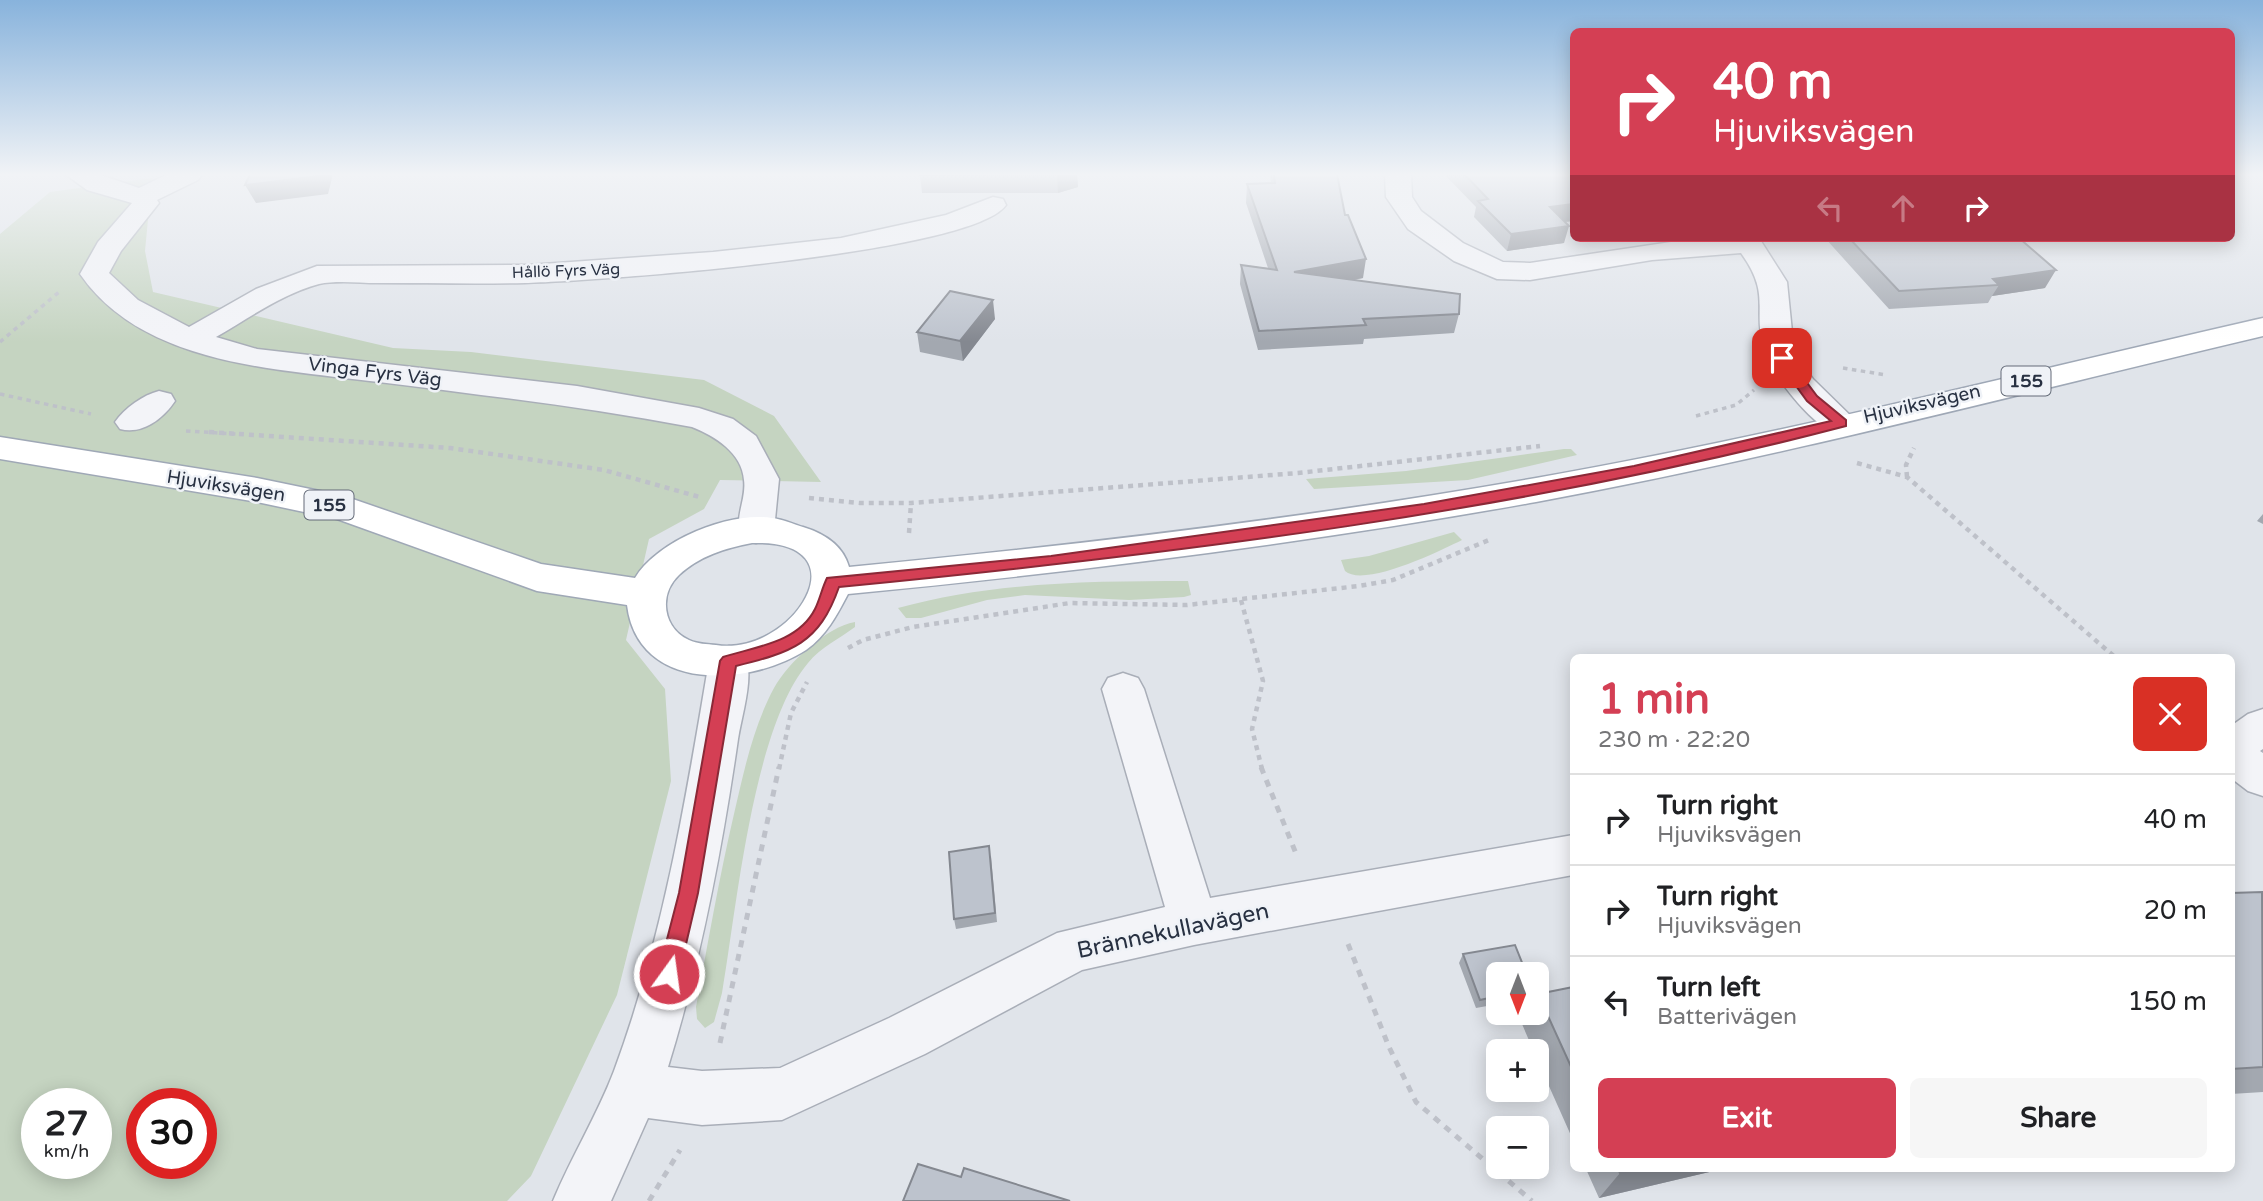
<!DOCTYPE html>
<html lang="en">
<head>
<meta charset="utf-8">
<style>
	:root { --surface:#fff; --page:#f6f6f6; --text:#202124; --muted:#757577; --line:#e0e0e0; --accent:#d43f54 }
	body { margin:0; font-family:"Varela Round",sans-serif; background:var(--page); color:var(--text); height:100vh; display:flex; flex-direction:column; font-size:26px; white-space:nowrap }
	* { box-sizing:border-box; margin:0 }
	p { font-size:23px; color:var(--muted) }
	.icon { flex:none; width:38px; height:38px; fill:none; stroke:currentColor; stroke-width:2; stroke-linecap:round; stroke-linejoin:round }
	.map { position:relative; flex:1; overflow:hidden }
	.details { position:absolute; left:1570px; top:654px; width:665px; height:518px; display:flex; flex-direction:column; background:var(--surface); border-radius:10px; box-shadow:0 4px 18px #0003 }
	.details>* { flex:none }
	.hud { position:absolute; left:1570px; top:28px; width:665px; height:214px; border-radius:10px; box-shadow:0 4px 18px #0003; background:#d43f54; color:#fff; overflow:hidden }
	.needle { width:46px; rotate:180deg }
	.buttons { position:absolute; left:1486px; top:962px; display:grid; gap:14px }
	.buttons a { display:grid; place-items:center; width:63px; height:63px; border-radius:10px; background:var(--surface); box-shadow:0 4px 18px #0003; font-size:35px }
	.speed { position:absolute; left:21px; top:1088px; display:flex; gap:14px; font-size:35px; font-weight:700; text-align:center }
	.speed>* { display:grid; place-content:center; width:91px; height:91px; border-radius:50%; background:var(--surface); box-shadow:0 4px 18px #0003; line-height:1 }
	.speed small { font-size:18px; font-weight:400 }
	.speed .limit { border:10px solid #d22; background:#fff; color:#111 }
	.pin { position:absolute; display:grid; place-items:center; width:60px; height:60px; color:#fff; margin:-30px; border-radius:14px; box-shadow:0 4px 10px #0006 }
	.me { position:absolute; width:77px; margin:-38px; rotate:14deg; stroke-linejoin:round; filter:drop-shadow(0 0 5px #0008) }
	.turn { display:flex; align-items:center; gap:24px; height:147px; padding:0 28px; font-size:32px }
	.turn .icon { width:91px; height:91px; stroke-width:2.5 }
	.turn b { display:block; font-size:49px; line-height:60px }
	.lanes { display:flex; align-items:center; height:66px; padding:0 28px; background:#0003; justify-content:center; gap:35px; direction:ltr }
	.lanes .off { opacity:.35 }
	.round { display:grid; place-items:center; flex:none; width:74px; height:74px; border-radius:10px; background:var(--page) }
	.overview { display:flex; align-items:center; justify-content:space-between; height:119px; padding:0 28px }
	h1 { font-size:42px; font-weight:700; line-height:52px; color:var(--accent) }
	.cta { display:flex; gap:14px; margin-top:auto; padding:14px 28px }
	.cta a { flex:1; height:80px; border-radius:10px; background:var(--accent); color:#fff; font-size:28px; font-weight:700; line-height:80px; text-align:center }
	.cta a+a { background:var(--page); color:var(--text) }
	ul { padding:0; list-style:none }
	li { display:flex; align-items:center; gap:21px; height:91px; padding:0 28px; border-top:2px solid var(--line) }
	li div { flex:1 }
	li b { display:block; font-size:26px }
	li em { font-style:normal }
	.map>svg:first-child { display:block }
	.green { fill:#c5d4c1; fill-rule:evenodd }
	.lines { fill:none; stroke-linecap:round; stroke-linejoin:round }
	.minor-casing { stroke:#a9aeb8; stroke-width:3 }
	.major-casing { stroke:#9fa8b6; stroke-width:3 }
	.path-far2 { stroke:#bec1c9; stroke-width:3.5; stroke-dasharray:4.5 4.5; stroke-linecap:butt }
	.path-far1 { stroke:#bec1c9; stroke-width:4.5; stroke-dasharray:5 5; stroke-linecap:butt }
	.path { stroke:#bec1c9; stroke-width:5; stroke-dasharray:7 7; stroke-linecap:butt }
	.minor { fill:#f3f4f8; fill-rule:evenodd }
	.major { fill:#fff; fill-rule:evenodd }
	.wall { fill:#a3a8b0 }
	.shaded-wall { fill:#848890 }
	.building { fill:#bdc3cd; stroke:#848890; stroke-width:2 }
	.route { fill:#d43f54; stroke:#8a2937; stroke-width:2 }
	.labels { text-anchor:middle; dominant-baseline:central; stroke-width:5; stroke-linejoin:round; paint-order:stroke }
	.far-street-label { font-size:16px; fill:#283142; stroke:#eff2f7 }
	.shield { fill:#eff2f7; stroke:#646b78; stroke-width:2 }
	.shield-label { font-size:18px; font-weight:bold; fill:#283142 }
	.street-label { font-size:19px; fill:#283142; stroke:#eff2f7 }
	.near-street-label { font-size:23px; fill:#283142; stroke:#eff2f7 }
</style>
</head>
<body>
<div class="map">
<svg width="2263" height="1201" viewBox="0 0 2263 1201">
	<rect width="100%" height="100%" fill="#e0e4ea"/>
	<path class="green" d="M152,178L145,251L153,292L393,348L471,352L704,380L774,416L821,482L720,480L704,509L649,539L626,640L665,689L671,781L617,995L531,1176L507,1201H0V234L50,192ZM37,1104H96V1164H37ZM142,1104H201V1164H142Z
		M1564,449H1571L1577,455L1468,480L1314,489L1306,479L1406,471Z
		M1454,532L1462,540C1440,551 1364,588 1345,571L1341,560L1369,556Z
		M1188,581L1191,595L1184,597L1129,600L1025,595L987,600L921,618H906L898,608C992,582 1091,581 1188,581Z
		M855,622V627C839,639 821,647 808,663C753,728 737,906 722,993L714,1022L705,1028L697,1019L696,1007C708,943 719,878 734,814C744,771 753,727 774,688C788,663 826,627 855,622Z"/>
	<g class="lines">
		<g class="minor-casing">
			<path id="minor" d="M65,174H98L139,188L168,174H202L198,180L157,200L159,203L121,251L109,273L138,300L189,327L256,289L317,266L528,265L713,252L841,238L946,215L993,197L1003,199L1006,205C972,254 597,281 525,283C476,284 427,283 377,283C359,283 337,280 319,284C282,294 249,318 216,337L257,349L577,386L699,408L733,419L756,436L779,479L774,530L769,539L756,543L743,539C732,520 747,500 744,480C742,453 715,436 692,427C622,414 552,403 481,395C436,389 390,383 344,378C252,367 137,357 80,274L98,242L132,203L87,190Z
				M1385,174H1411L1412,197L1421,211L1463,243L1503,262L1530,263L1691,239L1759,238L1787,282L1793,342L1799,359L1813,379L1858,423L1853,430C1845,432 1840,434 1832,431C1810,423 1770,372 1764,350C1752,308 1772,296 1741,253L1652,260L1530,280L1497,279L1454,261L1408,229L1386,197Z
				M159,391L171,394L175,401C163,419 142,435 120,429L115,422C125,408 143,395 159,391Z
				M729,646L743,650C756,673 742,713 738,739C722,850 701,960 668,1067L702,1071L780,1068L889,1018L1057,933L1165,907L1102,689L1108,678L1123,673L1138,678L1144,689L1210,898L1573,835V875L1194,945L1082,970L925,1054L782,1120L702,1125L648,1118L611,1201H553C571,1157 597,1116 614,1071C663,939 686,799 709,661L715,650Z
				M2263,709V749L2260,751L2263,753V796L2248,791L2231,778V726L2248,714Z"/>
		</g>
		<g class="major-casing">
			<path id="major" d="M2263,318V336C2022,393 1780,457 1536,502C1308,543 1078,572 848,594C837,615 826,636 806,650C748,687 638,693 627,605L537,591L337,519L257,502L0,459V437L257,478L344,496L541,564L635,578C657,541 729,511 772,518C782,519 793,524 803,527C823,533 843,545 849,567C1079,545 1309,518 1536,478C1780,435 2022,373 2263,318ZM752,543C867,539 793,657 716,645C707,644 697,644 689,640C663,628 658,595 679,575C699,556 726,548 752,543Z"/>
		</g>
		<path class="path-far2" d="M0,342L59,292
			M1843,368L1886,375
			M0,394L91,414
			M1696,416L1736,405L1754,390
			M186,431L236,434"/>
		<path class="path-far1" d="M209,432L450,448L604,470L703,498
			M1857,463L1907,477L2116,658
			M1907,477L1906,465L1914,448
			M809,498L860,503H911L1298,473L1540,446
			M909,533L911,503
			M1241,600L1263,681L1252,729L1262,769
			M848,648L863,640L913,627L1070,603L1187,605L1359,586L1393,580L1489,540
			M779,769L791,713L807,682"/>
		<path class="path" d="M1261,767L1297,856
			M1348,944L1389,1047L1416,1102L1532,1201
			M720,1043L779,767
			M649,1201L680,1150"/>
		<use href="#minor" class="minor"/>
		<use href="#major" class="major"/>
	</g>
	<path class="wall" d="M920,174H1077L1078,187L1058,193H922Z
		M1270,174H1337L1345,215L1363,278L1354,280L1459,314L1454,333L1364,339L1363,344L1258,350L1240,284L1241,265L1268,268L1246,203L1247,184L1271,183Z
		M1444,174H1573V221L1565,222L1564,243L1507,251L1474,217L1476,207Z
		M1825,238H2019L2045,288L1992,296L1988,303L1889,309Z
		M995,319L963,361L920,352L917,332Z
		M2263,514V524L2257,521Z
		M991,856L997,922L956,929L954,919Z
		M2231,893H2263V1092L2231,1094Z
		M1463,954L1498,975V1004L1476,1008L1459,963Z
		M1573,987V1140L1536,1057V1052H1534L1522,1024L1527,1013H1536V996L1538,994Z
		M1586,1169H1722L1599,1198Z"/>
	<path class="shaded-wall" d="M319,174H333L328,194L256,203L245,185Z
		M1077,174L1078,187L1058,193L1057,175Z
		M1573,204V221L1545,224L1550,207Z
		M1569,226L1564,243L1507,251L1511,234Z
		M1366,259L1363,278L1292,291L1294,272Z
		M2056,270L2045,288L1992,296L1999,285L1993,279Z
		M993,300L995,319L963,361L960,341Z
		M1638,1169H1722L1599,1198L1620,1173Z"/>
	<path class="building" d="M250,174H319L318,176L245,185Z
		M920,174H1058L920,175Z
		M1274,174H1337L1345,215H1348L1366,259L1294,272L1460,294L1459,314L1363,319L1366,325L1259,331L1241,265L1277,270L1247,184L1275,183Z
		M1464,174H1573V204L1550,207L1569,226L1511,234L1478,201L1488,199Z
		M1849,238H2019L2056,270L1993,279L1999,285L1899,291Z
		M950,291L993,300L960,341L917,332Z
		M989,846L995,913L954,919L949,852Z
		M2262,892L2263,1067L2231,1069V893Z
		M1515,945L1527,975H1498V996L1480,1000L1463,954Z
		M1573,987V1071L1538,994Z
		M918,1164L961,1177L964,1168L1070,1201H903Z
		M1618,1169H1638L1620,1173Z"/>
	<linearGradient id="sky" x2="0" y2="1"><stop stop-color="#88b3dc"/><stop offset="0.51" stop-color="#f1f3f6"/><stop offset="1" stop-color="#f1f3f6" stop-opacity="0"/></linearGradient>
	<rect width="2263" height="342" fill="url(#sky)"/>
	<path class="route" d="M1782,355L1787,356L1817,396L1846,420V426C1517,512 1177,554 839,587C819,644 792,652 736,666L698,893L679,974L676,981L669,983L661,981L658,974L679,893L720,661L723,657C754,647 798,643 815,609C820,599 822,588 827,578L1051,556L1424,504L1634,466L1831,421L1807,401L1778,361L1776,358Z"/>
	<g class="labels">
		<g class="far-street-label">
			<text transform="translate(566 271) rotate(-2)">Hållö Fyrs Väg</text>
		</g>
		<g class="shield">
			<rect x="2001.5" y="366.5" width="49" height="29" rx="5"/>
			<rect x="304.5" y="490.5" width="49" height="29" rx="5"/>
		</g>
		<g class="shield-label">
			<text x="2026" y="381">155</text>
			<text x="329" y="505">155</text>
		</g>
		<g class="street-label">
			<text transform="translate(375 372) rotate(7)">Vinga Fyrs Väg</text>
			<text transform="translate(1922 404) rotate(-13)">Hjuviksvägen</text>
			<text transform="translate(226 486) rotate(9)">Hjuviksvägen</text>
		</g>
		<g class="near-street-label">
			<text transform="translate(1173 931) rotate(-12)">Brännekullavägen</text>
		</g>
	</g>
</svg>
<div class="buttons">
<a><svg class="needle" viewBox="-14 -14 28 28"><path d="M0-13l5 13h-10z" fill="#e53935"/><path d="M0 13l5-13h-10z" fill="#757577"/></svg></a>
<a>+</a>
<a>−</a>
</div>
<div class="speed"><div>27<small>km/h</small></div><div class="limit">30</div></div>
<div class="pin" style="left:1782px;top:358px;background:#d93025"><svg class="icon" aria-label="arrive" viewBox="0 0 24 24"><path d="M6 21V4h12l-3 4 3 4H6"/></svg></div>
<svg class="me" style="left:669px;top:974px" viewBox="-20 -20 40 40"><circle r="17" fill="#d43f54" stroke="#fff" stroke-width="3"/><path d="M0-11L8 9 0 5-8 9z" fill="#fff"/></svg>
<div class="hud">
<div class="turn"><svg class="icon" aria-label="right" viewBox="0 0 24 24"><path d="M7 20v-9h11M14 6l5 5-5 5"/></svg><div><b>40 m</b>Hjuviksvägen</div></div>
<div class="lanes"><svg class="icon off" aria-label="left" viewBox="0 0 24 24"><path d="M17 20v-9H6M10 6l-5 5 5 5"/></svg><svg class="icon off" aria-label="ahead" viewBox="0 0 24 24"><path d="M12 20V5M6 11l6-6 6 6"/></svg><svg class="icon" aria-label="right" viewBox="0 0 24 24"><path d="M7 20v-9h11M14 6l5 5-5 5"/></svg></div>
</div>
<section class="details">
<div class="overview"><div><h1>1 min</h1><p>230 m · 22:20</p></div><a class="round" style="background:#d93025;color:#fff"><svg class="icon" aria-label="close" viewBox="0 0 24 24"><path d="M6 6l12 12M18 6L6 18"/></svg></a></div>
<ul>
<li><svg class="icon" aria-label="right" viewBox="0 0 24 24"><path d="M7 20v-9h11M14 6l5 5-5 5"/></svg><div><b>Turn right</b><p>Hjuviksvägen</p></div><em>40 m</em></li>
<li><svg class="icon" aria-label="right" viewBox="0 0 24 24"><path d="M7 20v-9h11M14 6l5 5-5 5"/></svg><div><b>Turn right</b><p>Hjuviksvägen</p></div><em>20 m</em></li>
<li><svg class="icon" aria-label="left" viewBox="0 0 24 24"><path d="M17 20v-9H6M10 6l-5 5 5 5"/></svg><div><b>Turn left</b><p>Batterivägen</p></div><em>150 m</em></li>
</ul>
<div class="cta"><a>Exit</a><a>Share</a></div>
</section>
</div>
</body>
</html>
